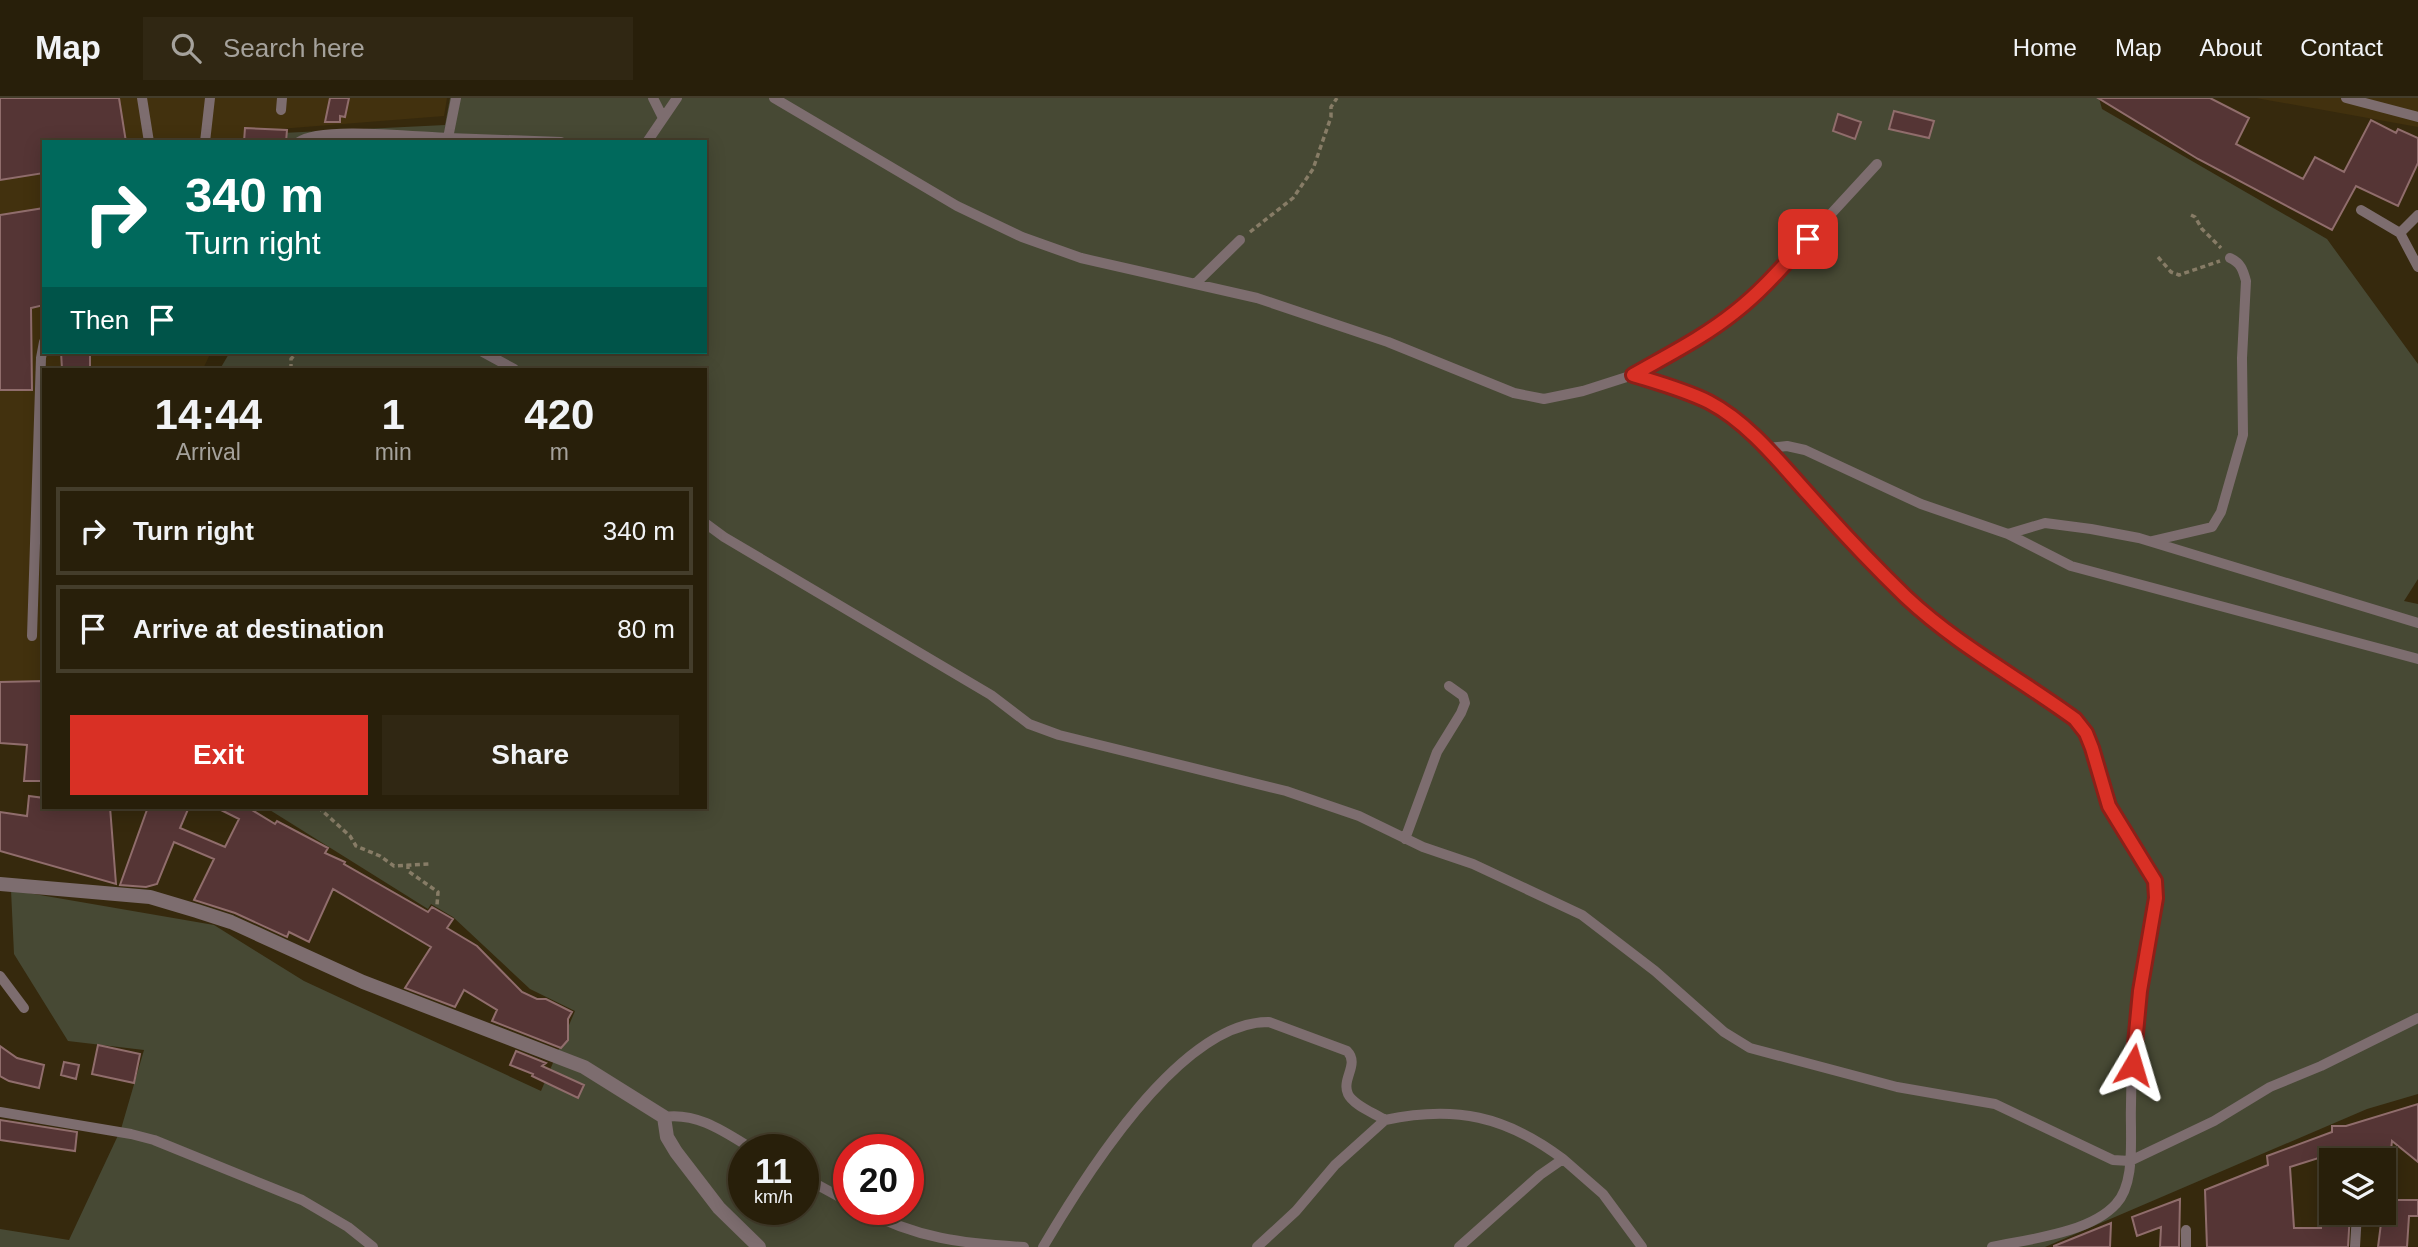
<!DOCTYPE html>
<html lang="en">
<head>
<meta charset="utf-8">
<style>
	:root { --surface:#281f0a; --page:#302713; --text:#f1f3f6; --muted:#a5a29c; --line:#443d2b; --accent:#d93025 }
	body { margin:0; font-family:Helvetica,sans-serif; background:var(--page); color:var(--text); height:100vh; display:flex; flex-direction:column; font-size:26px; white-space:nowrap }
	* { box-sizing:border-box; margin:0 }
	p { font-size:23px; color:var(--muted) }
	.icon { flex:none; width:38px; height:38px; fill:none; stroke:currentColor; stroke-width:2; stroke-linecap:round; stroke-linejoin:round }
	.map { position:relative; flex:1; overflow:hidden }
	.side { position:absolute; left:42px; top:270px; width:665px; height:441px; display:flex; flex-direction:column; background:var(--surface); border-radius:0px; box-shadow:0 4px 18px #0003,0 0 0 2px var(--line) }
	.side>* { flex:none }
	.guide { position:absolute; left:42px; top:42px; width:665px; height:214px; border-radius:0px; box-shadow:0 4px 18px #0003,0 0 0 2px var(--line); background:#00695c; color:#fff; overflow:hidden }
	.controls { position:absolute; left:2319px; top:1050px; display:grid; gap:14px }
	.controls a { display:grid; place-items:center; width:77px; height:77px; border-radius:0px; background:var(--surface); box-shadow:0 4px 18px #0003,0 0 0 2px var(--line); font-size:35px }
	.speed { position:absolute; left:728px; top:1036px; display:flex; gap:14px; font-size:35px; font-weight:700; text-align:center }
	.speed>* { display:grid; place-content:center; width:91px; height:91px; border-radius:50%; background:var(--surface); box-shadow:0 4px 18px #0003,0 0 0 2px var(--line); line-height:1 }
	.speed small { font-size:18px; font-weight:400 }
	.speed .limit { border:10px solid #d22; background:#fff; color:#111 }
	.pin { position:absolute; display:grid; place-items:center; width:60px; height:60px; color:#fff; margin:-30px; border-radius:14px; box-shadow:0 4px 10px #0006 }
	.me { position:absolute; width:77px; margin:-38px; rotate:7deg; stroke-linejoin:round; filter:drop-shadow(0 0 5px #0008) }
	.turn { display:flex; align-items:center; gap:24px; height:147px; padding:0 28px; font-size:32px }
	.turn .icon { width:91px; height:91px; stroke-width:2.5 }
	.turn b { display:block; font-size:49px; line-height:60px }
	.then { display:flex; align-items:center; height:66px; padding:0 28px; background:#0003; gap:14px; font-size:26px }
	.eta { display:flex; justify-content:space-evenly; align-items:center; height:119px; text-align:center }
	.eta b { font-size:42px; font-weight:600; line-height:49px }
	.primary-button { display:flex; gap:14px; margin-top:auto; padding:14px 28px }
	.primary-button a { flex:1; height:80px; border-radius:0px; background:var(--accent); color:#fff; font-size:28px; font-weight:600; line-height:80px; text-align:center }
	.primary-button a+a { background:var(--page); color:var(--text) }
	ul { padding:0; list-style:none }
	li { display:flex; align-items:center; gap:21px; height:88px; margin:0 14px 10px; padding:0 14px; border:4px solid var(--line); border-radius:0px }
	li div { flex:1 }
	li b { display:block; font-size:26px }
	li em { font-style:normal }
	header { display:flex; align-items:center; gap:42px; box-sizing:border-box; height:98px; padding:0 35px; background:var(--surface); border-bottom:2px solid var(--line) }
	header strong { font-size:33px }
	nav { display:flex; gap:38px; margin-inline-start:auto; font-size:24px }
	.search { width:490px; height:63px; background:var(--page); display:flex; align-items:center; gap:18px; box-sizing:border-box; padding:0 24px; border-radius:0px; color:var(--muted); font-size:26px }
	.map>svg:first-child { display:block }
	.built { fill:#42310e }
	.green { fill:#474934; fill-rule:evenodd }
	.building { fill:#553535; stroke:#906d6c; stroke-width:2 }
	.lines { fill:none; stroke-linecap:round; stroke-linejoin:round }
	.path { stroke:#877c66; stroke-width:3.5; stroke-dasharray:5 3.5; stroke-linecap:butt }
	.service { stroke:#7d6d6f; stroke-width:10 }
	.minor { stroke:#7d6d6f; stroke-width:14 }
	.route-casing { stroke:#8d1f18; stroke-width:18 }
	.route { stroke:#d93025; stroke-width:12 }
</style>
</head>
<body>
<header>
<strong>Map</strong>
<div class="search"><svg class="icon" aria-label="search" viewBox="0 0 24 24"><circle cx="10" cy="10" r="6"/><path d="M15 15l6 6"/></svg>Search here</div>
<nav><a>Home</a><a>Map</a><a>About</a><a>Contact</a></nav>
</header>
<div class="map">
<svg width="2418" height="1149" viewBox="0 0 2418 1149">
	<rect width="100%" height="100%" fill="#36290d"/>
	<path class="built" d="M0,0H447L444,18L254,33L252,44H44V254H211L203,271H44V585L0,586Z
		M2256,0H2418V29Z"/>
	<path class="green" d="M450,0H2099L2102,11L2327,141L2418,266V481L2404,503L2418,506V996L2367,1011L2045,1149H0V1131L69,1142L121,1031L144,952L68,943L14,856L11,792L214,827L304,883L541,993L575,913L530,891L453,819L431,806L428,811L265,709H705V271H220L230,254H705V44H281L282,35L445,27ZM744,1052H803V1111H744ZM849,1052H908V1111H849Z"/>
	<path class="building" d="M0,0H119L126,44H44V75L0,82Z
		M330,0H349L345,19L340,18V24H325Z
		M2098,0H2210L2249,20L2236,46L2303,81L2315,59L2344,74L2371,22L2396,35L2398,31L2418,40V65L2398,108L2356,88L2332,132L2198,61Z
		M1894,13L1934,23L1929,40L1889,31Z
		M1838,16L1861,24L1855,41L1833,33Z
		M245,30L287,32L286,44H244Z
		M44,110V207L31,210L32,292H0V117Z
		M61,254H90V271H62Z
		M44,583V668L41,683H24L27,647L0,645V584Z
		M29,698L44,700V709H110L116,786L0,753V714L27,718Z
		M148,709H189L180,730L225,749L239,721L215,709H247L275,726L277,723L328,750L325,755L345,764L344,766L428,814L432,809L453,821L447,830L477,848L522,894L537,901H546L572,914L568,921V942L561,950L492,923L497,912L464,892L455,909L405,890L431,849L333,791L309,844L289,834L287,839L235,815L194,802L214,761L174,744L157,786L146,789L120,787Z
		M98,947L140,956L134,985L92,976Z
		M0,948L17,960L44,967L39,990L9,983L0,978Z
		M516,953L546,965L542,968L584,987L578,1000L532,978L533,976L510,967Z
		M64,964L79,967L76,981L61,977Z
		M2418,1006V1064L2392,1043L2390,1062H2331V1056L2290,1069L2294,1130H2321V1115H2350L2348,1149H2207L2205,1092L2268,1067L2267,1058L2332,1034V1028H2346Z
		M0,1022L77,1034L75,1053L0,1042Z
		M2180,1101L2179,1149H2160L2161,1129L2137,1138L2132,1119Z
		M2384,1102H2418V1118H2409L2407,1149H2378Z
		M2111,1125L2110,1149H2054V1148Z"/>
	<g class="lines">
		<path class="path" d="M2191,117L2195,119L2202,131L2221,150
			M1250,134L1293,100L1313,71L1331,19V9L1337,0
			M2158,159L2171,174L2179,177L2220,163
			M291,271V261L297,254
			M318,709L350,738L356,748L380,758L394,768L430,766
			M408,766V773L438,794L437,807"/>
		<path class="service" d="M142,0L149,44
			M653,0L663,20
			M774,0L957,108L1022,139L1081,160L1257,200L1388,244L1514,295L1544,301L1583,293L1633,277L1704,236L1736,214L1771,181L1877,66
			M2346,0L2418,19
			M281,12L282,0
			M448,40L561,44
			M205,44L210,0
			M299,44C319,28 418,39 448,40L456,0
			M647,44L677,0
			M2361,112L2400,135L2418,169
			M2400,135L2418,117
			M1195,186L1240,142
			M483,254L514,271
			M1633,277C1660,286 1690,292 1713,307C1751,331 1781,365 1810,398C1841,433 1873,467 1906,499C1957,546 2019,580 2075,621C2099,652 2095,677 2109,709C2118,729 2153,770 2155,786C2159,811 2145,864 2141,891C2134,937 2130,983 2131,1029C2131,1052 2133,1088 2116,1106C2090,1135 2029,1141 1992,1149
			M1767,350L1787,348L1805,352L1921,406L2008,436L2045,425L2091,431L2139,440L2418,525
			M705,425L724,439L991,597L1029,626L1059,637L1286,693L1359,718L1423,749L1473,766L1582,817L1655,873L1724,934L1750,950L1897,989L1995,1006L2113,1062L2130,1063L2214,1023L2270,989L2321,968L2418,920
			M2008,436L2071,468L2418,561
			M2152,443L2212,429L2221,414L2243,337L2242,260L2246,183C2243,172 2241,165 2230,160
			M32,538L41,260L44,244
			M1405,741L1437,654L1461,615L1465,605L1463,598L1449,588
			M0,878L24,910
			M0,1014L131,1036L154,1042L302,1102L348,1129L373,1149
			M664,1019C698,1014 726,1035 754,1052
			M1385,1022C1455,1007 1506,1018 1563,1061
			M803,1079L849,1104
			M862,1111C915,1140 964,1146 1024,1149
			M1043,1149C1083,1081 1180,923 1269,924L1347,953C1360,966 1341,981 1348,996C1353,1007 1374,1015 1385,1022L1335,1067L1296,1113L1257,1149
			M1459,1149L1540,1077L1563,1061L1603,1096L1642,1149
			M2186,1149V1132
			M2355,1149L2357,1115"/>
		<path class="minor" d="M0,786L150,799L197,813L231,824L363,884L584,969L664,1019L667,1039L676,1054L719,1110L759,1149"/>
	</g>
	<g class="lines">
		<g class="route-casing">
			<path id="route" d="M1808,141C1785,166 1762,193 1735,214C1704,239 1668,257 1633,277C1659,285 1685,292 1709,304C1749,325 1780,365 1810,398C1841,433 1873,467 1906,499C1957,547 2019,580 2075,621L2086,635L2092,650L2109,708L2155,783L2156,800L2140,893L2133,967"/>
		</g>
		<use href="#route" class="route"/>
	</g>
</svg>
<div class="controls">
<a><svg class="icon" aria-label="layers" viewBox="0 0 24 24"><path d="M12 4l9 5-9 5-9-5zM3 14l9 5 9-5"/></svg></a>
</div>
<div class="speed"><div>11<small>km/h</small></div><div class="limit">20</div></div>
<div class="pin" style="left:1808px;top:141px;background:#d93025"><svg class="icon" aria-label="arrive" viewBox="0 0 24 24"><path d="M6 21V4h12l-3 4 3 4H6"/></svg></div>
<svg class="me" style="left:2133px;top:967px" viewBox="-20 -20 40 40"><path d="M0-17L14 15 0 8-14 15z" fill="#d93025" stroke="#fff" stroke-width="4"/></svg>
<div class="guide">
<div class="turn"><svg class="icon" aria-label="right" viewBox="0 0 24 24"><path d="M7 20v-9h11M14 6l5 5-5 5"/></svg><div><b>340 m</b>Turn right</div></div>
<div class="then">Then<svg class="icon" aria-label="arrive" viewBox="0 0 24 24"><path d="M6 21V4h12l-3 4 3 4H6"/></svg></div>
</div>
<section class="side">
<div class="eta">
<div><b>14:44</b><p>Arrival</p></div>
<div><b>1</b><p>min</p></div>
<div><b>420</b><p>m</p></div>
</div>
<ul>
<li><svg class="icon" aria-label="right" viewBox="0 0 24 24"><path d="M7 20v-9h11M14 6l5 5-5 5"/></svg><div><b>Turn right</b></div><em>340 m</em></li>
<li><svg class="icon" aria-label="arrive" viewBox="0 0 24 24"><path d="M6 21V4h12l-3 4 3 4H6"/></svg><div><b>Arrive at destination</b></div><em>80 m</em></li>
</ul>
<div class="primary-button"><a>Exit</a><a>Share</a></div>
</section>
</div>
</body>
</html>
